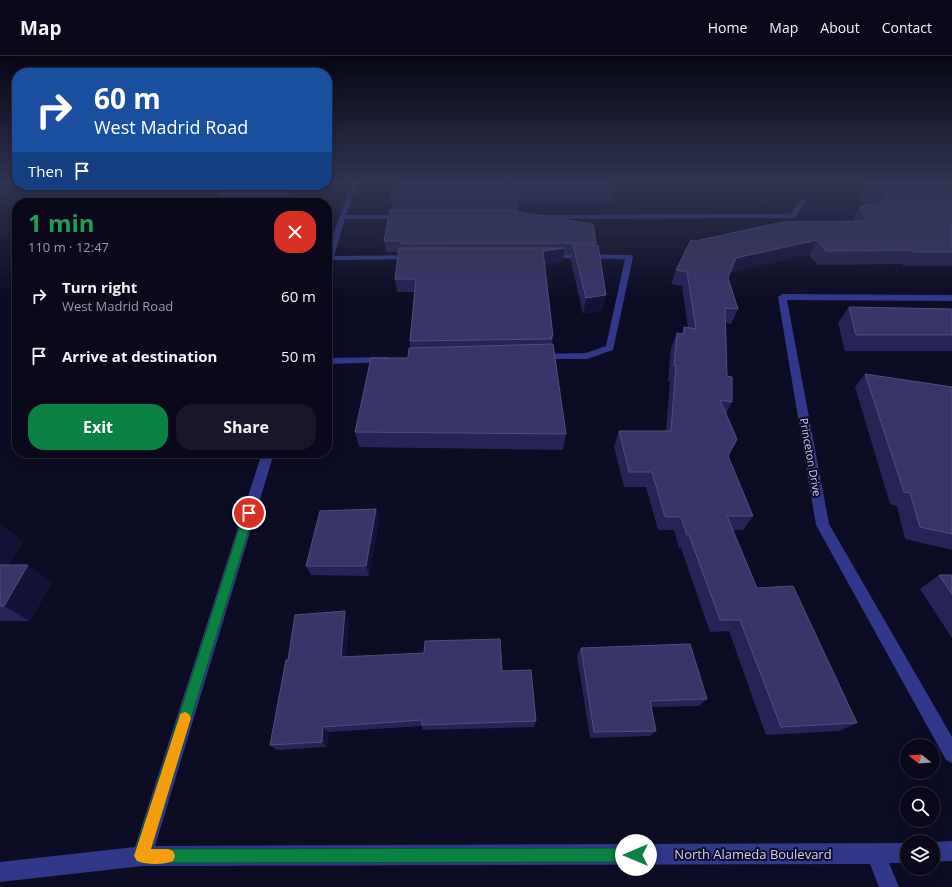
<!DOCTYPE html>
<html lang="en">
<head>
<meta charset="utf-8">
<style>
	:root { --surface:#0a091c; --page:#181729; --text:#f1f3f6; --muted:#999aa3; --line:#2a2a3b; --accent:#0b8043 }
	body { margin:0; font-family:"Open Sans",sans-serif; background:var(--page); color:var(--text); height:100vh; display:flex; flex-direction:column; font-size:15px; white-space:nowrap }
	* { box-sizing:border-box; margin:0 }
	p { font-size:13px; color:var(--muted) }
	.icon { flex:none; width:22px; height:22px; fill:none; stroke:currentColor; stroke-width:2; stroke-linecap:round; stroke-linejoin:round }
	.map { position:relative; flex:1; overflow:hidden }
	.side { position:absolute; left:12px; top:142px; width:320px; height:260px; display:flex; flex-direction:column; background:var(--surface); border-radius:16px; box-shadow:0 2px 10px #0003,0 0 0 1px var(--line) }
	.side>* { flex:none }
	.guide { position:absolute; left:12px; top:12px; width:320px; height:122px; border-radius:16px; box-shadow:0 2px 10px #0003,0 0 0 1px var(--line); background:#1a4fa0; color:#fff; overflow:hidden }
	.needle { width:26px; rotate:287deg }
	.tools { position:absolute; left:900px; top:683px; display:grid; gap:8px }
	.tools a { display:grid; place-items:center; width:40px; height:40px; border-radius:50%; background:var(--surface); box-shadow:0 2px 10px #0003,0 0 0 1px var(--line); font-size:20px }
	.pin { position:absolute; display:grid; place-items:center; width:34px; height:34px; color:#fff; margin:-17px; border:2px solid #fff; border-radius:50%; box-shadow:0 1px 4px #0007 }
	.me { position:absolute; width:44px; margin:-22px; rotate:270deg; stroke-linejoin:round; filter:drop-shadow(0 0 3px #0008) }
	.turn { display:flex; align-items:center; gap:14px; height:84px; padding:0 16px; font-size:18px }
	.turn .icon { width:52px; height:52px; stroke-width:2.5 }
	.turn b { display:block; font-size:28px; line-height:34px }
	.then { display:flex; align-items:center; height:38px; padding:0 16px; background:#0003; gap:8px; font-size:15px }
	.round { display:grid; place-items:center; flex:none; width:42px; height:42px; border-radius:16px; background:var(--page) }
	.head { display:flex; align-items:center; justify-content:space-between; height:68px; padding:0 16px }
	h1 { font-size:24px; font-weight:700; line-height:30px; color:#1e9e55 }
	.action { display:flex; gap:8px; margin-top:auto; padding:8px 16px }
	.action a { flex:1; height:46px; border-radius:16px; background:var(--accent); color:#fff; font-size:16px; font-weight:700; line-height:46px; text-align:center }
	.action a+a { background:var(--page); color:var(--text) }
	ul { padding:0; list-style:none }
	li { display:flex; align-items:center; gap:12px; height:60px; padding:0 16px }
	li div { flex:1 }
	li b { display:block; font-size:15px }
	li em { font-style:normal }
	header { display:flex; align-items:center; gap:24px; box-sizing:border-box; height:56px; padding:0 20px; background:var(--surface); border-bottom:1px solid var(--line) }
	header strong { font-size:19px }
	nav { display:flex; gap:22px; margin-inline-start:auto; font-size:14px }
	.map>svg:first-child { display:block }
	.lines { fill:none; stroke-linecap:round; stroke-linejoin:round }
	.minor { fill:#31388a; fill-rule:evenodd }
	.wall { fill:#272355 }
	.shaded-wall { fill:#15123a }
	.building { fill:#393667; stroke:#514e7f }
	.route { fill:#0b8043; stroke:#07532c }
	.slow { fill:#f59e0b }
	.labels { text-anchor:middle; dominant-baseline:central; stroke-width:4; stroke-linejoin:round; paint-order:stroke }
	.street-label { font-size:11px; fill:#d0d0ff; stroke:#0d0c25 }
	.near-street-label { font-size:13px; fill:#d0d0ff; stroke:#0d0c25 }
</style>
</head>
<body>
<header>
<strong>Map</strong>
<nav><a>Home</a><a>Map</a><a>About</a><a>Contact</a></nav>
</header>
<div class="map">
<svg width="952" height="831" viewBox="0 0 952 831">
	<rect width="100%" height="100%" fill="#0d0c25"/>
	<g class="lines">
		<path class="minor" d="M352,126H358L346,159H405L409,161L405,163H345L334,200L414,199H417V203L332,204L330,210H327V196Z
			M948,126H952V129Z
			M803,143L806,145L795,162H792L533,163L529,161L533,159L790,158L801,144Z
			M545,198L632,199L633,201L613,294L587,303H537L535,301L540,298L586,297L606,290L625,203L548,202L544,200Z
			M782,238L952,239V245L787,244L829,468L952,681V707L946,704L816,469L778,241Z
			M386,301L391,304L389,306L327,308V302Z
			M262,397H274L155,790L907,787V807H889L899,831H879L870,808L142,810L0,826V806L135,791Z
			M952,785V805L933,806V786Z"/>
	</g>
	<path class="wall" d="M395,126L616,132L613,145L519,144L518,156L596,187L595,189L606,239L602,254L583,258L571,205L572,198H564L563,205L545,208L553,280L552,288L566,378L563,394L359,391L355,376L408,302L410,292V285L414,236H397L395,223L399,196H386L384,185L393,154L391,144Z
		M860,126H946L952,132V210H904L902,208L818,209L809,199L730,216L728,222L738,253L731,268L726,267L727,320L732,346L726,358L728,400L753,460L743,474H732L757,532L857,667L839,675L766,679L729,575L710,576L681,492H679L674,474H658L646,431H624L614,390L619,375H666L670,325H668L671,292L677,277H682L684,271L688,272L682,230L671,228L676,214L695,185L853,165V164L860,150L875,147V146H860Z
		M205,129H298V131L221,138H208Z
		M849,251L952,253V295H845L838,267Z
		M865,318L952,331V494L905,483L897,450L890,448L855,331Z
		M376,453L379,464L369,520L311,519L306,510Z
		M0,468L23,486L8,509L52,526L30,565H0Z
		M939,519H952V582L920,533Z
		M349,564L346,601L502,615L536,665L534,671L423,674L422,670L329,676L327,691L277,694L270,689L288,604Z
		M581,592L707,643L699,650L651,651L656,675L650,680L590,682L577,600Z"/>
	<path class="shaded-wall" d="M3,126H17V129H18L0,144V129Z
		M292,129H298V131L290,147H282Z
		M817,184L809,199L729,216L736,202Z
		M564,192L563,205L542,208L543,195Z
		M606,239L602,254L583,258L586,242Z
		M376,453L379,464L369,520L366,510Z
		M0,468L23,486L0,522Z
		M28,509L52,526L30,565L4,550Z
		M345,555L349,564L345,608L341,601Z
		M323,671L329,676L327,691L322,686Z"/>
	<path class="building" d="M395,126H614L616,132H520L519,144H391Z
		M867,126H946L952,132V196H914L912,194L826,195L817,184L736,202L728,222L738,253L725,252L727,320L732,321V346L720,344L737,383L728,400L753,460H727L757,532L793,530L857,667L781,671L740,564H720L689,479H687L681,461H665L652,416H629L619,375H671L676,310H674L677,277L684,278V271L696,273L687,216L676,214L691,184L695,185L783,166L866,165L860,150L885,145L883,132H867Z
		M226,129H292L282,147H216Z
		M390,154H518V156L593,168L596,187L401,188V185H384Z
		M573,189H598L606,239L586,242Z
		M399,192H564L543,195L553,280H551L552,283L410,285L416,223H395Z
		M849,251L952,253V279H856Z
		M553,288L566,378L355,376L371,302H408L409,292Z
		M865,318L952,331V478L920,471L910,437L904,436Z
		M376,453L366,510H306L320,455Z
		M0,509H28L4,550H0Z
		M939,519H952V538Z
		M345,555L341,601L424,597L425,585L500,583L502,615L531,614L536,665L422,669V664L323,671L322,686L270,689L286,604H288L295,559Z
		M690,588L707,643L650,645L656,675L594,676L581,592Z"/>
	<linearGradient id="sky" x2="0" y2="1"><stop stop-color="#070714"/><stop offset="0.52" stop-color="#2f3451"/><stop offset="1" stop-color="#2f3451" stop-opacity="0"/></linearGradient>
	<rect width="952" height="243" fill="url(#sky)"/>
	<path class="route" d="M249,453L253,454L254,457L151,793L636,792L642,794L644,799L642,804L636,806L142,807L137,805L134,800L244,457L246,454Z"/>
	<path class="slow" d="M185,656L189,658L191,662L151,793H168L173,795L175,800L173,805C164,809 146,809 137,805L134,800L179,662L180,658Z"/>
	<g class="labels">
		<g class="street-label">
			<text transform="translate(811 401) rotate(80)">Princeton Drive</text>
		</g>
		<g class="near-street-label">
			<text x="753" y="798">North Alameda Boulevard</text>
		</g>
	</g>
</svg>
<div class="tools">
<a><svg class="needle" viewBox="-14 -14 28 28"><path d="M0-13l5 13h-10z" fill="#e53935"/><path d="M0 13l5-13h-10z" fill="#999aa3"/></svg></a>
<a><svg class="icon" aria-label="search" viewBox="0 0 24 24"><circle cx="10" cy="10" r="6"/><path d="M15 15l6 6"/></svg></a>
<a><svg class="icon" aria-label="layers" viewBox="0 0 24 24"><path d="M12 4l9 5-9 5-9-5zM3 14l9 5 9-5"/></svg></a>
</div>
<div class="pin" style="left:249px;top:457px;background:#d93025"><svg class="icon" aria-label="arrive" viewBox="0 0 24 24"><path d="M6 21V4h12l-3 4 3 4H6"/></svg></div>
<svg class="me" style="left:636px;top:799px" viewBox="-20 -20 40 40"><circle r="19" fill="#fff"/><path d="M0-13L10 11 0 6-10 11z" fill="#0b8043"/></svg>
<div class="guide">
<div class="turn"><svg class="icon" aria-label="right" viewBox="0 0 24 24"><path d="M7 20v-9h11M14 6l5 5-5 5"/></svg><div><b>60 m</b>West Madrid Road</div></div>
<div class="then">Then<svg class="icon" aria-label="arrive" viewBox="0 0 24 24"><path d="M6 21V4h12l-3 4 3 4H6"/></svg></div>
</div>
<section class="side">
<div class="head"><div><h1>1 min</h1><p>110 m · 12:47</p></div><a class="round" style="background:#d93025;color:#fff"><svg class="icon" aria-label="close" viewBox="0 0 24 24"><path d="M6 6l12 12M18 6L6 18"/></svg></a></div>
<ul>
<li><svg class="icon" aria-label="right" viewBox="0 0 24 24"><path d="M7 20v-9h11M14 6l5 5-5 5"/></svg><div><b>Turn right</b><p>West Madrid Road</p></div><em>60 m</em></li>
<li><svg class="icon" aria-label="arrive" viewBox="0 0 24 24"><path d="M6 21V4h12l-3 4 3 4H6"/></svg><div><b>Arrive at destination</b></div><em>50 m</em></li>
</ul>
<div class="action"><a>Exit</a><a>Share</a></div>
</section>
</div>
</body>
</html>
